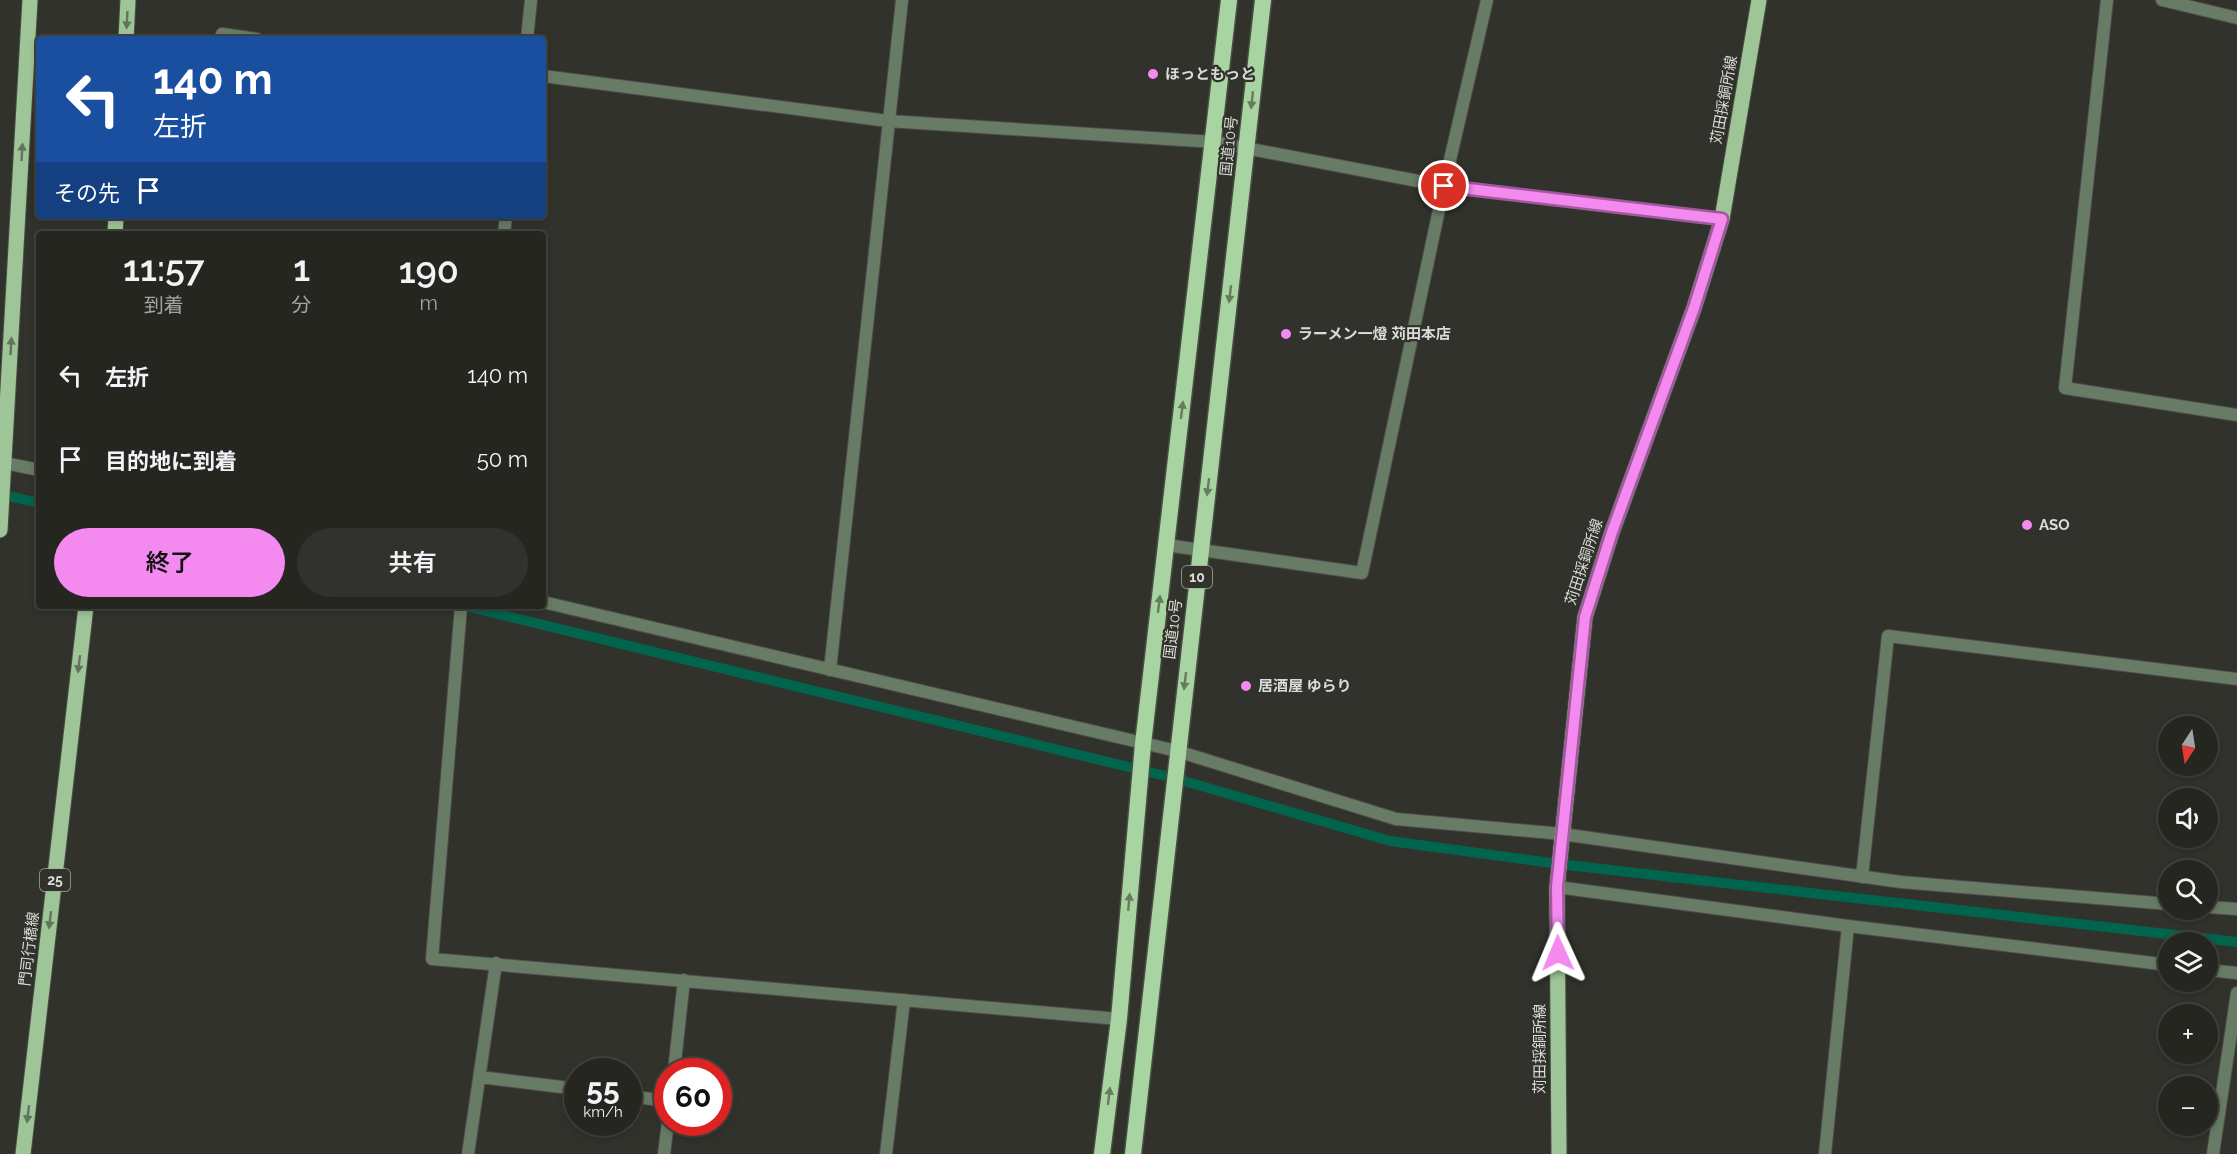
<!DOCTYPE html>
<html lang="ja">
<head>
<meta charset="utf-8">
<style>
	:root { --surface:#252620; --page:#31322d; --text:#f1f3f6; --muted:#a3a5a5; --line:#42433e; --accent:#f489f0 }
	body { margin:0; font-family:Raleway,"Noto Sans JP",sans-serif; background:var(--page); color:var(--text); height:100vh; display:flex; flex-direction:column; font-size:22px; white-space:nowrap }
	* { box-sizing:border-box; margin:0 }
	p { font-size:20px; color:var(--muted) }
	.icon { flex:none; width:33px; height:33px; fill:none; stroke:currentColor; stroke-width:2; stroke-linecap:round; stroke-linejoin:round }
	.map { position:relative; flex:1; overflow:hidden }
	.panel { position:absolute; left:36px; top:231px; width:510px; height:378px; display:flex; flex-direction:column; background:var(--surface); border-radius:6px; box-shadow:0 3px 9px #0003,0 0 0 2px var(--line) }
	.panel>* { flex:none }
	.hud { position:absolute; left:36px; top:36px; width:510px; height:183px; border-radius:6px; box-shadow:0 3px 9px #0003,0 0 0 2px var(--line); background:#1a4fa0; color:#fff; overflow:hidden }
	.needle { width:39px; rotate:192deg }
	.buttons { position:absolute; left:2158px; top:716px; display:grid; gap:12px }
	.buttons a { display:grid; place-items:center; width:60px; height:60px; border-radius:50%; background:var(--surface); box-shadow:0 3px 9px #0003,0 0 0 2px var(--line); font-size:30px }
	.speed { position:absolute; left:564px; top:1058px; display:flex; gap:12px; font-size:30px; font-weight:700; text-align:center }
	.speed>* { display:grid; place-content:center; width:78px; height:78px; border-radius:50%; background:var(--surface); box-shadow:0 3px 9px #0003,0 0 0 2px var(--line); line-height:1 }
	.speed small { font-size:15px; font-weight:400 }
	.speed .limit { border:9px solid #d22; background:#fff; color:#111 }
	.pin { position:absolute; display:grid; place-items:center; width:51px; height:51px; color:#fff; margin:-26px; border:3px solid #fff; border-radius:50%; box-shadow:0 2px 6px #0007 }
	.me { position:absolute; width:66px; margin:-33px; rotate:359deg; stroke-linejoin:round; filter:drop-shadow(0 0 4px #0008) }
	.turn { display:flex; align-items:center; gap:21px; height:126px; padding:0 18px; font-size:27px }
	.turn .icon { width:78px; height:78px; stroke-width:2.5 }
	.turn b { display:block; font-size:42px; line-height:51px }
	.then { display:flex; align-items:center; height:57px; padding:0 18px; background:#0003; gap:12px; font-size:22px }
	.eta { display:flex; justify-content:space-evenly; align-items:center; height:102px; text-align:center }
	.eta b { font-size:36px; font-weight:600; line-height:42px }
	.cta { display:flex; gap:12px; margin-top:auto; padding:12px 18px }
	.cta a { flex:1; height:69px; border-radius:36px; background:var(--accent); color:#111; font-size:24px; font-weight:600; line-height:69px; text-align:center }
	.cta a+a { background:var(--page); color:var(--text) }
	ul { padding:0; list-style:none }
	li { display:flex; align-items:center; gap:18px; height:84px; padding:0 18px }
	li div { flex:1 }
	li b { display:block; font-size:22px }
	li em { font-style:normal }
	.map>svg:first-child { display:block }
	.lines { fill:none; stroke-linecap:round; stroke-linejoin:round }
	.stream { stroke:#01644d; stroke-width:10 }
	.minor-casing { stroke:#4c4d47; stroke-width:14 }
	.tertiary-casing { stroke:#4c4d47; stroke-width:14 }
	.primary-casing { stroke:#4c4d47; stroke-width:17 }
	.trunk-casing { stroke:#4c4d47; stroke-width:19 }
	.minor { stroke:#687b65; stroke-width:12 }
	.tertiary { stroke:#687b65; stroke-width:12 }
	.primary { stroke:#9ec597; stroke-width:15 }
	.trunk { stroke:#a8d4a1; stroke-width:16 }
	.oneway { fill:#62745c }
	.oneway2 { fill:#677b60 }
	.route-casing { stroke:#9f599c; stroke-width:15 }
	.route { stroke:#f489f0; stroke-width:10 }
	.poi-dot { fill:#f489f0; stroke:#31322b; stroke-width:2 }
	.labels { text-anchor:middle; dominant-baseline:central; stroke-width:4.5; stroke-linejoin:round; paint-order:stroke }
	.shield { fill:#31322b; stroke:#a8a9a4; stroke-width:1.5 }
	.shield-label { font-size:14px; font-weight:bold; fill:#dbdcd8 }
	.poi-label { font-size:15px; font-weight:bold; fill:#dbdcd8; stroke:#31322b; text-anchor:start }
	.street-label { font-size:15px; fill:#dbdcd8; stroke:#31322b }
</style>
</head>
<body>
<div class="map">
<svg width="2237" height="1154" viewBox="0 0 2237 1154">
	<rect width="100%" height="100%" fill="#31322b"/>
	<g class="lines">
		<path class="stream" d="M0,494L39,503
			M465,606L1174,778L1390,841L1559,864L2237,942"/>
		<g class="minor-casing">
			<path id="minor" d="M2107,0L2065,388L2237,415
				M2162,0L2237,18
				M222,34L257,39
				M527,39L531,0
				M543,76L888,121L1214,142L1444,186L1722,219
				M504,234L506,216
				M0,462L39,470
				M1166,545L1362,573L1444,186L1487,0
				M543,602L1177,751L1396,819L1562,834L1901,882L2169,904
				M461,606L432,959L1119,1019
				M830,670L902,0
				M1862,877L1888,636L2237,679
				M1557,887L1848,926L2169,965
				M2208,907L2237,909
				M2208,970L2237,973
				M674,1071L684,980
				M480,1077L578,1089
				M628,1096L668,1101
				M468,1154L496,963
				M664,1154L668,1122
				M886,1154L904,1000
				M1825,1154L1848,926"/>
		</g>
		<g class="tertiary-casing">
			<path id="tertiary" d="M2213,1154L2237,993"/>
		</g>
		<g class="primary-casing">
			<path id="primary" d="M126,39L128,0
				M115,234L116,216
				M0,530L30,0
				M23,1154L86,606
				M1559,1154L1557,887L1585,617L1612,532L1694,308L1722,219L1759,0"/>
		</g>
		<g class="trunk-casing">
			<path id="trunk" d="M1102,1154L1119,1019L1143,744L1229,0
				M1133,1154L1263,0"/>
		</g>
		<use href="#minor" class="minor"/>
		<use href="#tertiary" class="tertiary"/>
		<use href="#primary" class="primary"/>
		<use href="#trunk" class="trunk"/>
	</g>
	<defs><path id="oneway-solid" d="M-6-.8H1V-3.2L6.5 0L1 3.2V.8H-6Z" transform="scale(1.5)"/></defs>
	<g class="oneway">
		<use href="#oneway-solid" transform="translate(127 20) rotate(93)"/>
		<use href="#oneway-solid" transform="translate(22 152) rotate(-87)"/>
		<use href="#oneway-solid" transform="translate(11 346) rotate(-87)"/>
		<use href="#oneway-solid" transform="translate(79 664) rotate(97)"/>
		<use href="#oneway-solid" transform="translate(50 920) rotate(97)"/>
		<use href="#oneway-solid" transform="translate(28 1114) rotate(97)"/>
	</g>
	<g class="oneway2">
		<use href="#oneway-solid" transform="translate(1252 100) rotate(96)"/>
		<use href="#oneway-solid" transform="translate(1230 294) rotate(97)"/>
		<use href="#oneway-solid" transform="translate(1182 410) rotate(-83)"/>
		<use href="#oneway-solid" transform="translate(1208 487) rotate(97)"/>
		<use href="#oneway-solid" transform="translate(1159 604) rotate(-83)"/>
		<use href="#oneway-solid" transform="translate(1185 681) rotate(97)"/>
		<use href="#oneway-solid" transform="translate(1129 902) rotate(-85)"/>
		<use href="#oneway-solid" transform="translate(1109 1096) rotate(-83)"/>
	</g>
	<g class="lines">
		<g class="route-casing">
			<path id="route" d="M1444,186L1722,219L1694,308L1612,532L1585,617L1557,887L1558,953"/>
		</g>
		<use href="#route" class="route"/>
	</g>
	<g class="poi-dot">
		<circle cx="1153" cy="74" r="6"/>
		<circle cx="1286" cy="334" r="6"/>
		<circle cx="2027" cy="525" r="6"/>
		<circle cx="1246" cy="686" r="6"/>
	</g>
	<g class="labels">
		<g class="shield">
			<rect x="1182" y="566" width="30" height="22" rx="4.5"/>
			<rect x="40" y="869" width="30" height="22" rx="4.5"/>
		</g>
		<g class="shield-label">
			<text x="1197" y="577">10</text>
			<text x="55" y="880">25</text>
		</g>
		<g class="poi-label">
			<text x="1165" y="74">ほっともっと</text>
			<text x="1298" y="334">ラーメン一燈 苅田本店</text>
			<text x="2039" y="525">ASO</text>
			<text x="1258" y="686">居酒屋 ゆらり</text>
		</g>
		<g class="street-label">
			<text transform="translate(1724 100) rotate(-80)">苅田採銅所線</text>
			<text transform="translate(1229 146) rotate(-84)">国道10号</text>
			<text transform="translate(1584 562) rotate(-72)">苅田採銅所線</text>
			<text transform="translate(1173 629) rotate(-83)">国道10号</text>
			<text transform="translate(29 949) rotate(-83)">門司行橋線</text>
			<text transform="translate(1540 1049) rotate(-90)">苅田採銅所線</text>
		</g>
	</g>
</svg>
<div class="buttons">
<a><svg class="needle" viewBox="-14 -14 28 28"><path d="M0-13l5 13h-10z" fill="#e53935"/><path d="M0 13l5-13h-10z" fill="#a3a5a5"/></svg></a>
<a><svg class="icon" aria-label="sound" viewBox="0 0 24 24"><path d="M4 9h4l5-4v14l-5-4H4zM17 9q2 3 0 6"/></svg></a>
<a><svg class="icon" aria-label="search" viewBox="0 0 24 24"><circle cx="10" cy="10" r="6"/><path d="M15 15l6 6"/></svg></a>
<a><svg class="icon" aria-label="layers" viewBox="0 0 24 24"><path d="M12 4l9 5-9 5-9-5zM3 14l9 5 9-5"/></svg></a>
<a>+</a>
<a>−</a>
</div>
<div class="speed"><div>55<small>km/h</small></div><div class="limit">60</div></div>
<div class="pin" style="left:1444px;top:186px;background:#d93025"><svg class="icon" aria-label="arrive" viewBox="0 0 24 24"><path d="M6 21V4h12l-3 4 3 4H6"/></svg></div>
<svg class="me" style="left:1558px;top:953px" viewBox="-20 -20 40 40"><path d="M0-17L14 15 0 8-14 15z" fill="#f489f0" stroke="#fff" stroke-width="4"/></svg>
<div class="hud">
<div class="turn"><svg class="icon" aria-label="left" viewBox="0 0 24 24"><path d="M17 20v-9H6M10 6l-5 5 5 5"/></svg><div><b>140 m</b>左折</div></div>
<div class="then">その先<svg class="icon" aria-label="arrive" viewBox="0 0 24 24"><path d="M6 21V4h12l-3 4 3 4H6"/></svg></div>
</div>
<section class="panel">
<div class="eta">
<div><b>11:57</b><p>到着</p></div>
<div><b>1</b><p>分</p></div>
<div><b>190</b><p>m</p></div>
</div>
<ul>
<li><svg class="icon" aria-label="left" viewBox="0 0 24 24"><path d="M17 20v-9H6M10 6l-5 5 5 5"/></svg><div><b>左折</b></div><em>140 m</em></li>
<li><svg class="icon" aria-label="arrive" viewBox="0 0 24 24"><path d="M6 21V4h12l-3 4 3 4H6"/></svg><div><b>目的地に到着</b></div><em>50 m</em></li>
</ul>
<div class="cta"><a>終了</a><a>共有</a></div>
</section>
</div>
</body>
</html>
